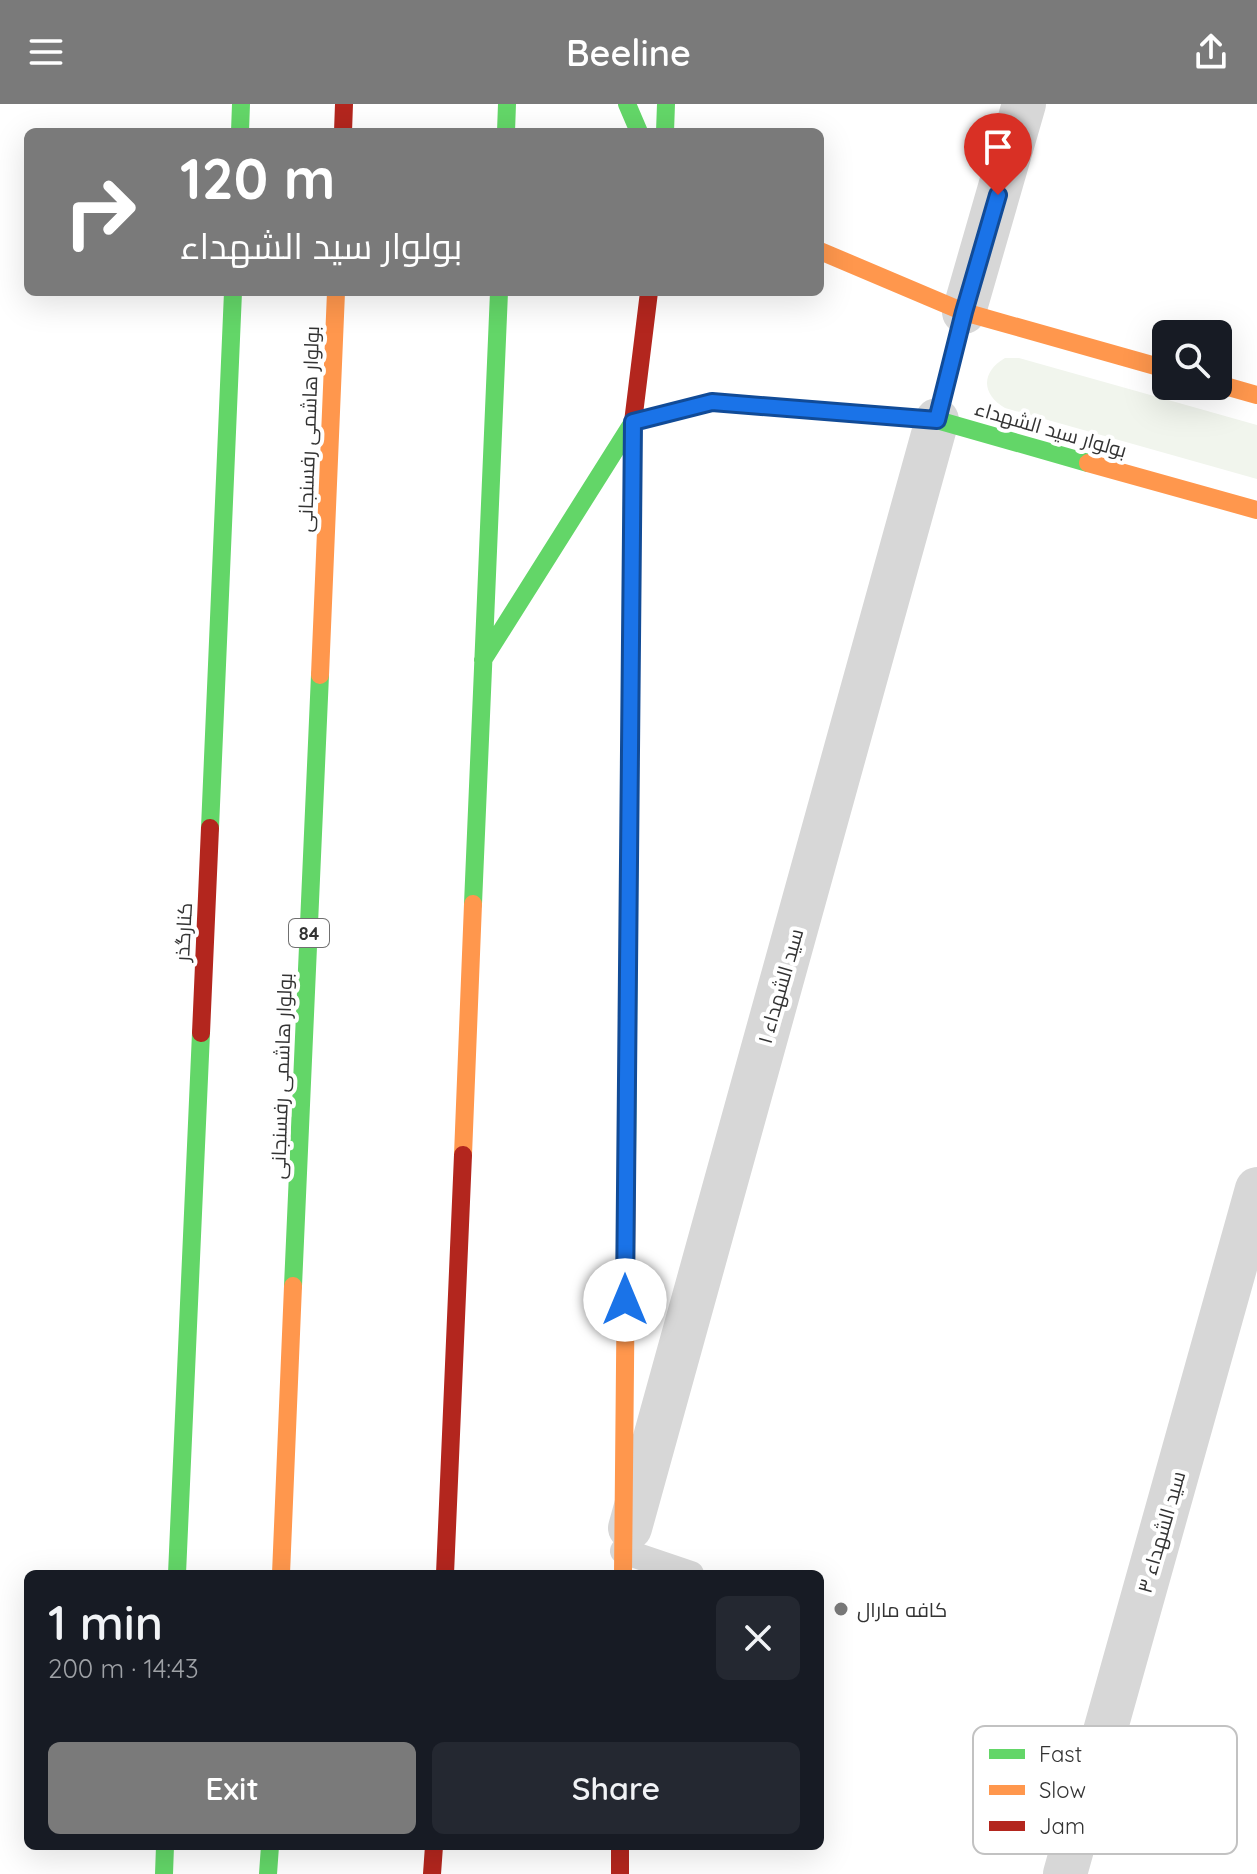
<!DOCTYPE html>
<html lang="en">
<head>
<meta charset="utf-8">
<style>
	:root { --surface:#171b24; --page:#242831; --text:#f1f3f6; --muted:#9ea1a6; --accent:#7a7a7a }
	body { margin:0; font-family:Quicksand,Cairo,sans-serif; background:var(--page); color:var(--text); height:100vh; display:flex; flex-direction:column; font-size:30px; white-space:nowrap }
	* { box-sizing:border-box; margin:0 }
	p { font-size:26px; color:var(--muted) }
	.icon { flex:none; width:44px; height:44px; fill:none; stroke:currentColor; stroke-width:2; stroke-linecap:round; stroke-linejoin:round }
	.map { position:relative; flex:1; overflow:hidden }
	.side { position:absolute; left:24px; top:1466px; width:800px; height:280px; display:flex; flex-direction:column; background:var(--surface); border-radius:12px; box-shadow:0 8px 32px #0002 }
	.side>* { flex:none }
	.guide { position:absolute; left:24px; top:24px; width:800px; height:168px; border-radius:12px; box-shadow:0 8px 32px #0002; background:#7a7a7a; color:#fff; overflow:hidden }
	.buttons { position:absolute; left:1152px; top:216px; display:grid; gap:16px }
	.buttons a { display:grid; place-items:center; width:80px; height:80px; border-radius:12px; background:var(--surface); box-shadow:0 8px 32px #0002; font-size:40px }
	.pin { position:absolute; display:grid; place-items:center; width:68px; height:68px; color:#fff; margin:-82px -34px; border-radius:50% 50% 50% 0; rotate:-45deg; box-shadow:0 0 8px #0007 }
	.pin .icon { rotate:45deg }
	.me { position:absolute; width:88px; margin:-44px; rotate:0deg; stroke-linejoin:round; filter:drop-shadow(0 0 6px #0008) }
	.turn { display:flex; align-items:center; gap:28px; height:168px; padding:0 24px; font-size:36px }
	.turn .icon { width:104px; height:104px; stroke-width:2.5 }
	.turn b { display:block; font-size:56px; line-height:68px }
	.round { display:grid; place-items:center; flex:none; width:84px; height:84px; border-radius:12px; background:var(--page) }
	.overview { display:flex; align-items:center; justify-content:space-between; height:136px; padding:0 24px }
	h1 { font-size:48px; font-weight:600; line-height:60px }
	.action { display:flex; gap:16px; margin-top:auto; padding:16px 24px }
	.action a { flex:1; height:92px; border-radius:12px; background:var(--accent); color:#fff; font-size:32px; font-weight:600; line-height:92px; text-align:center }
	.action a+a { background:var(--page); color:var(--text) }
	header { display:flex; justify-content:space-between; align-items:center; height:104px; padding:0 24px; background:var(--accent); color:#fff; font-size:36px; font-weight:600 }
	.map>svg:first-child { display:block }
	.green { fill:#f1f5ed }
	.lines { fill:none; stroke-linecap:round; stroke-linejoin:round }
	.lane { stroke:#d7d7d7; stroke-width:26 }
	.street { stroke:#d7d7d7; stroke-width:44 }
	.fast { stroke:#63d668; stroke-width:18 }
	.slow { stroke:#ff974d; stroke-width:18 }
	.jam { stroke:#b3261e; stroke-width:18 }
	.route-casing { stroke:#114b97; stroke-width:20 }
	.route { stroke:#1a73e8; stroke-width:14 }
	.poi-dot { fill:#7a7a7a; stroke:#fff; stroke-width:3 }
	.labels { text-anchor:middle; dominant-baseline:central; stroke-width:8; stroke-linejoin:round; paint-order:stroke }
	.shield { fill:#fff; stroke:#707070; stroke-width:2 }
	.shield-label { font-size:18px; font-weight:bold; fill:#333 }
	.street-label { font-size:20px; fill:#333; stroke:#fff }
	.poi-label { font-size:20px; fill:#333; stroke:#fff; text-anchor:start }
	.key { fill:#fff; stroke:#c2c2c2; stroke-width:2 }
	.key-label { font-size:22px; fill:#333 }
</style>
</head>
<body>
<header><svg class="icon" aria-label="menu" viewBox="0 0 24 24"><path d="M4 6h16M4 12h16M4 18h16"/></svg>Beeline<svg class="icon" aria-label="share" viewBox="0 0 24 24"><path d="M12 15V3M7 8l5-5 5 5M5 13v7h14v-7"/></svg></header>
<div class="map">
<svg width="1257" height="1770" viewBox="0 0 1257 1770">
	<rect width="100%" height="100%" fill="#fff"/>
	<path class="green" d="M1005,254H1019L1257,321V375L1005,304C981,290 981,268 1005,254Z"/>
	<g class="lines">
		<path class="lane" d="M623,1447L691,1470"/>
		<path class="street" d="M964,208L1024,0
			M630,1424L937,316
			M1065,1770L1257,1085"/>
		<path class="fast" d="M627,0L639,28
			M240,28L241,0
			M506,28L507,0
			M665,28L666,0
			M483,556L633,318L712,298L937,316L1088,359
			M210,724L233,188
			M473,800L499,188
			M627,1055L632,393
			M293,1182L320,571
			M177,1470L201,929
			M164,1770L165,1742
			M268,1770L270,1742"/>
		<path class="slow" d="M820,147L964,208L1166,265
			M1218,280L1257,291
			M937,316L964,208
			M1088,359L1257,406
			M320,571L336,188
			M463,1051L473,800
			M281,1470L293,1182
			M623,1470L627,1055"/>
		<path class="jam" d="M343,28L344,0
			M632,393L633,318L649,188
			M201,929L210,724
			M445,1470L463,1051
			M620,1742V1770
			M432,1770L434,1742"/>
	</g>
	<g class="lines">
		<g class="route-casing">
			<path id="route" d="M625,1196L633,318L712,298L937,316L964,208L998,91"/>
		</g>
		<use href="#route" class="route"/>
	</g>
	<circle class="poi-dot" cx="841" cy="1505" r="8"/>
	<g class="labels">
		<rect class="shield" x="289" y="815" width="40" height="28" rx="6"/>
		<g class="shield-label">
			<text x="309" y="829">84</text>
		</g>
		<g class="street-label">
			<text transform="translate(308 325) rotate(-88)">بولوار هاشمی رفسنجانی</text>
			<text transform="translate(1051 325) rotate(16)">بولوار سید الشهداء</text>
			<text transform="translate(183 828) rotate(-87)">کنارگذر</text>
			<text transform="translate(780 882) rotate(-74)">سید الشهداء ۱</text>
			<text transform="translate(281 972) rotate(-88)">بولوار هاشمی رفسنجانی</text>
			<text transform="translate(1161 1428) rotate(-74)">سید الشهداء ۳</text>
		</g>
		<g class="poi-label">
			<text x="857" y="1505">کافه مارال</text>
		</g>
	</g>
	<rect x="973" y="1622" width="264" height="128" rx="12" class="key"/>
	<rect x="989" y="1645" width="36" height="10" fill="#63d668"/>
	<rect x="989" y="1681" width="36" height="10" fill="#ff974d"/>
	<rect x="989" y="1717" width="36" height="10" fill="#b3261e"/>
	<g class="key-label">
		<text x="1039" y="1658">Fast</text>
		<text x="1039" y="1694">Slow</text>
		<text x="1039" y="1730">Jam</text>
	</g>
</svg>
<div class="buttons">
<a><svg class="icon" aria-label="search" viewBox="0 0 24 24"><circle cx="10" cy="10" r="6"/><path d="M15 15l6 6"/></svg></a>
</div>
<div class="pin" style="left:998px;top:91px;background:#d93025"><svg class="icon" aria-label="arrive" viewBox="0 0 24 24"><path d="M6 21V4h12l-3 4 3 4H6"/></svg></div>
<svg class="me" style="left:625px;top:1196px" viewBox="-20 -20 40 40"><circle r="19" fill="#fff"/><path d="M0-13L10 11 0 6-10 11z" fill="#1a73e8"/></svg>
<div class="guide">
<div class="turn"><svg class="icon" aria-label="right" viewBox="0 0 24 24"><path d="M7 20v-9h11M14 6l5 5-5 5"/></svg><div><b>120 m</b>بولوار سید الشهداء</div></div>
</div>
<section class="side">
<div class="overview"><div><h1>1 min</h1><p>200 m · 14:43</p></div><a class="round"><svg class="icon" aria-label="close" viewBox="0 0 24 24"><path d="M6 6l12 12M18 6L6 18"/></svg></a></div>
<div class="action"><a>Exit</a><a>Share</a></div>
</section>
</div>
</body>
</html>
